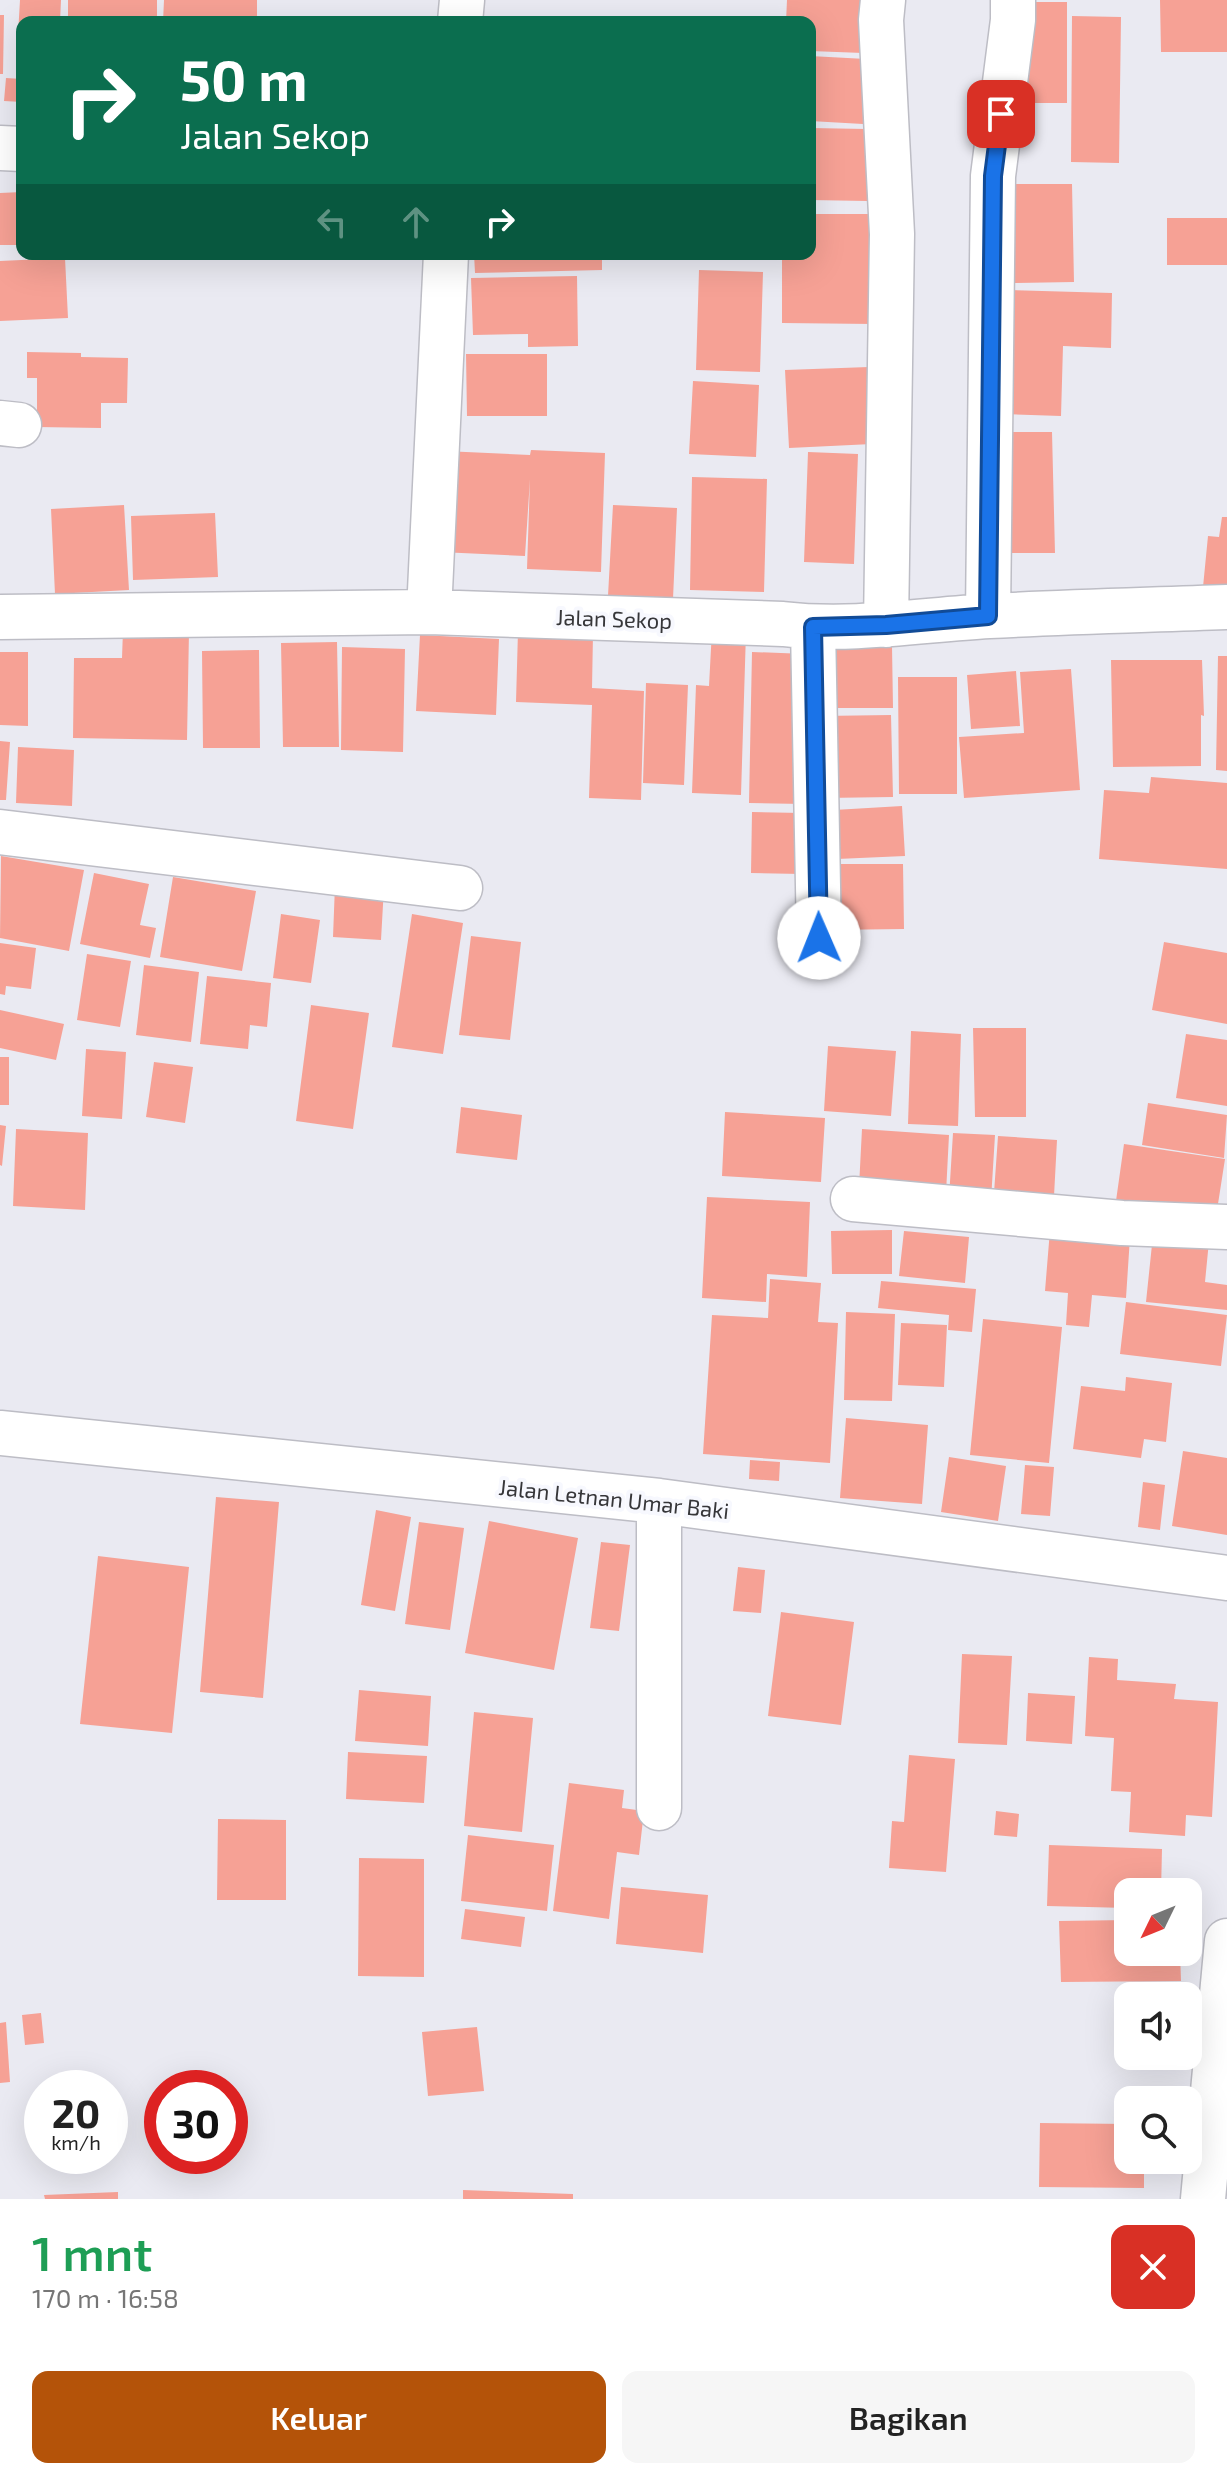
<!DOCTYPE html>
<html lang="id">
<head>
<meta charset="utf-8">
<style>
	:root { --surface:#fff; --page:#f6f6f6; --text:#222; --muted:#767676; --accent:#b45309 }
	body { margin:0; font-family:"Exo 2",sans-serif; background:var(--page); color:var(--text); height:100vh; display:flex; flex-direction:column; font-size:30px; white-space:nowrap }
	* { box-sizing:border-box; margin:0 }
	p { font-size:26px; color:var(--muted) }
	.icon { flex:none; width:44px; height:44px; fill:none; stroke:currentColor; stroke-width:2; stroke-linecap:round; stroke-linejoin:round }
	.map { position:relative; height:2199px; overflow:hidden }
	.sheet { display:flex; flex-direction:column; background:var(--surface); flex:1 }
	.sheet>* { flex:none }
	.top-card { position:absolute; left:16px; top:16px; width:800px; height:244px; border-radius:16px; box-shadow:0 8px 32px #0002; background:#0b6e4f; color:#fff; overflow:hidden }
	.needle { width:52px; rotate:227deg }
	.tools { position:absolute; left:1114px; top:1878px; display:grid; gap:16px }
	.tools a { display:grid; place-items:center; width:88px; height:88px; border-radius:16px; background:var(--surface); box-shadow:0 8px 32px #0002; font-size:40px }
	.speed { position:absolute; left:24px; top:2070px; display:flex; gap:16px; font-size:40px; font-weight:700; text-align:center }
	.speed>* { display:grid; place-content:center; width:104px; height:104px; border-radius:50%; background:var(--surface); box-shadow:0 8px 32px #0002; line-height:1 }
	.speed small { font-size:20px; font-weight:400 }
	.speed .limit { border:12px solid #d22; background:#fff; color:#111 }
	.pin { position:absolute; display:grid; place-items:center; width:68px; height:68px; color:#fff; margin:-34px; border-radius:16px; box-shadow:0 4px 12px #0006 }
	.me { position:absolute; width:88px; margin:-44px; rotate:359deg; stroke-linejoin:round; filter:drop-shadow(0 0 6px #0008) }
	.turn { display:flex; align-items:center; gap:28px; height:168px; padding:0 32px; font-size:36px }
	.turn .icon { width:104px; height:104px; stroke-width:2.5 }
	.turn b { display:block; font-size:56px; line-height:68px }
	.lanes { display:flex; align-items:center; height:76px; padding:0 32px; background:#0003; justify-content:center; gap:40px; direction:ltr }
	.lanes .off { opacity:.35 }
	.round { display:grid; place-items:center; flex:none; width:84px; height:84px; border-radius:16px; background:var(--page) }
	.summary { display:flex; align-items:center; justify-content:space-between; height:136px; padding:0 32px }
	h1 { font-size:48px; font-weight:600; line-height:60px; color:#1e9e55 }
	.action { display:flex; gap:16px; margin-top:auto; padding:16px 32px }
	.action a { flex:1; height:92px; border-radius:16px; background:var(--accent); color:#fff; font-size:32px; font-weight:600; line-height:92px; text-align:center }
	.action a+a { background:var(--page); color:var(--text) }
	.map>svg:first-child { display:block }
	.building { fill:#f6a195 }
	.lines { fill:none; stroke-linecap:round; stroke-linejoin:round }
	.minor-casing { stroke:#bdbdc5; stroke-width:47 }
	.minor { stroke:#fff; stroke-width:44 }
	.route-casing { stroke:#114b97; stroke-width:20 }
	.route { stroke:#1a73e8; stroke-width:14 }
	.labels { text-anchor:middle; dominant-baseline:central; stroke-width:8; stroke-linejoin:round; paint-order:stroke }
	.street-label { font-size:22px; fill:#363639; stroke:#f7f8fe }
</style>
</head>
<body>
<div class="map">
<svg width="1227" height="2199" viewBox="0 0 1227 2199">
	<rect width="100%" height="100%" fill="#eaeaf2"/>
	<path class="building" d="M20,0H61L60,22H22V71L16,70Z
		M68,0H157V22H84V18H68Z
		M164,0H257V22H163Z
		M787,0H865L863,53L810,51V22H786Z
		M1160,0H1227V52H1161Z
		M1026,2H1067V103H1025Z
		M0,15H4L3,74H0Z
		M1072,16L1121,17L1119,163L1071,162Z
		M810,56L866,59L863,124L810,121Z
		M6,78L22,79V102L4,101Z
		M810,128L867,129V201L810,200Z
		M1008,184H1072L1074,282L1010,283Z
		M22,192V245H0V193Z
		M810,214H875L874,324L782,323V254H810Z
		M1167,218H1227V265H1167Z
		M474,254H602V270L475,273Z
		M65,258L68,318L0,321V261Z
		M699,270L763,272L760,372L696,370Z
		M577,276L578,346L528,347V334L473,335L471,278Z
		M1006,290L1112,293L1111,348L1063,346L1061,416L1003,414Z
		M27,352L81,353V357L128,358L127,403H101V428L37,427V378H27Z
		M466,354H547V416H467Z
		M869,367L872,444L789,448L785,370Z
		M693,381L759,385L756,457L689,454Z
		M1001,432H1052L1055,553H1003Z
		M531,450L605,453L601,572L527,569L530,479L525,556L440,552L444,451L530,455Z
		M808,452L858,454L854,564L804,562Z
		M692,477L767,479L764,592L690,590Z
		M124,505L129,590L55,594L51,509Z
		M613,505L677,508L673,599L608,596Z
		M215,513L218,577L133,580L131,516Z
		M1222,517H1227V589L1203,587L1208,536L1219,537Z
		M123,630L189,631L187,740L73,738L74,658H122Z
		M712,630L746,632L741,795L692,793L696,685L709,686Z
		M518,631L593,634L592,688L644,691L641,800L589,798L592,705L516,702Z
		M420,635L499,639L496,715L416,711Z
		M337,642L339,747H283L281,643Z
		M821,645L892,646L893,708H821Z
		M342,647L405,649L403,752L341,750Z
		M259,650L260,748H203L202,651Z
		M0,652H28V726L0,725Z
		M752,652L806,654L803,804L749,803Z
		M1218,656H1227V771L1216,770Z
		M1111,660H1202L1204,716L1201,715V766L1113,767Z
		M1071,669L1080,790L964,798L959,737L1024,733L1020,672Z
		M1016,671L1020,726L971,729L967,675Z
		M898,677H957V794H899Z
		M646,683L688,685L684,785L643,783Z
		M891,715L893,797L824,798L822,716Z
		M0,741L10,742L6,800H0Z
		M18,747L74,750L72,806L16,803Z
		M1151,777L1227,783V869L1099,859L1104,790L1149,793Z
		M902,806L905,856L837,859L834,810Z
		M752,812L802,813V874L751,873Z
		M1,856L84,870L69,951L0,938Z
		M827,864H903L904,929L828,930Z
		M94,873L149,884L140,925L156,928L150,958L80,944Z
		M173,877L256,891L242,971L160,957Z
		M335,885L384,887L381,940L333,937Z
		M281,914L320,920L311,983L273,978Z
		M412,914L463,923L443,1054L392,1047Z
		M471,936L521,942L510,1040L459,1035Z
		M1164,942L1227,953V1024L1152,1010Z
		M0,943L36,948L31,989L6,986L5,995L0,994Z
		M87,954L131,961L120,1027L77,1020Z
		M144,965L199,972L191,1042L136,1035Z
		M207,976L271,983L267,1027L250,1025L248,1049L200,1044Z
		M311,1005L369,1013L353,1129L296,1121Z
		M0,1010L64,1024L56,1060L0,1048Z
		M973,1028H1026V1117H975Z
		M911,1031L961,1034L958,1126L908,1124Z
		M1186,1034L1227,1040V1106L1176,1098Z
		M828,1046L896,1051L891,1116L824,1111Z
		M86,1049L126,1052L122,1119L82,1116Z
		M0,1057H9V1105H0Z
		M154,1062L193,1067L185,1123L146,1117Z
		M1148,1103L1227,1115L1224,1158L1142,1145Z
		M461,1107L522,1115L517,1160L456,1153Z
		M725,1112L825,1118L821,1182L722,1176Z
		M0,1125L6,1126L2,1166L0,1165Z
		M16,1129L88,1133L85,1210L13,1206Z
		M862,1129L949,1135L946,1193L859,1187Z
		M953,1133L995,1135L991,1200L949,1198Z
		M998,1136L1057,1140L1054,1196L994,1193Z
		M1124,1144L1225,1159L1215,1223L1115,1208Z
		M707,1197L810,1202L807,1277L767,1274L766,1302L702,1298Z
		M892,1230V1274H832L831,1231Z
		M1050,1230L1130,1237L1126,1298L1092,1295L1089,1327L1066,1325L1068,1293L1045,1291Z
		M904,1231L969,1237L965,1283L899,1276Z
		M1153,1235L1209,1241L1205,1282L1227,1285V1310L1146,1302Z
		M770,1279L821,1283L818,1322L838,1323L830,1463L703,1454L712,1315L768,1318Z
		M881,1281L976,1289L972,1332L948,1330L949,1315L878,1308Z
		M1126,1302L1227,1315L1221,1366L1120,1354Z
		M846,1312L895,1314L892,1401L844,1400Z
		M983,1319L1062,1327L1049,1463L970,1455Z
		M901,1323L947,1325L944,1387L898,1385Z
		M1126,1377L1172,1383L1166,1442L1144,1439L1141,1458L1073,1449L1081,1386L1125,1391Z
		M846,1418L928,1425L922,1504L840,1498Z
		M1183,1451L1227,1458V1535L1172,1526Z
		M949,1457L1006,1466L998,1521L941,1512Z
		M750,1460L780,1462L779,1481L749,1479Z
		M1025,1465L1054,1467L1050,1516L1021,1514Z
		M1143,1482L1165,1485L1160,1530L1138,1527Z
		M216,1497L279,1502L263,1698L200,1692Z
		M376,1510L411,1517L395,1611L361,1605Z
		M489,1521L578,1538L554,1670L465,1653Z
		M419,1522L464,1528L450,1630L405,1624Z
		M601,1542L630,1545L619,1631L590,1628Z
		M98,1556L189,1567L172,1733L80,1724Z
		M738,1567L765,1570L761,1613L733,1611Z
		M781,1612L854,1622L841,1725L768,1716Z
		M962,1654L1012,1656L1007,1745L958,1743Z
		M1089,1657L1118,1659L1117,1680L1176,1684L1174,1699L1218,1702L1212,1817L1186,1815L1185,1836L1129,1832L1131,1792L1111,1791L1114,1738L1085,1736Z
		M359,1690L431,1696L428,1746L355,1741Z
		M1028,1693L1075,1696L1072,1744L1026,1741Z
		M474,1712L533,1718L522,1832L464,1826Z
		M348,1752L427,1756L424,1803L346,1799Z
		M909,1755L955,1759L946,1872L889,1868L892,1821L904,1822Z
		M569,1783L624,1790L622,1808L644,1811L639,1855L617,1852L609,1919L553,1911Z
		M996,1811L1019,1814L1017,1837L994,1835Z
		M218,1819L286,1820V1900H217Z
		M468,1835L554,1845L547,1911L461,1901Z
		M1049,1845L1162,1849L1161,1892H1128V1908L1047,1906Z
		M359,1858L424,1859V1977L358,1976Z
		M621,1887L708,1895L703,1953L616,1944Z
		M465,1909L525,1917L521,1947L461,1939Z
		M1128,1920V1952H1180L1181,1981L1061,1982L1059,1921Z
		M41,2013L44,2043L25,2045L22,2015Z
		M6,2022L10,2082L0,2083V2023Z
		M477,2027L484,2091L428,2096L422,2032Z
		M1040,2123L1128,2124V2160H1144V2188L1039,2187Z
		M463,2190L573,2194V2199H463Z
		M118,2192V2199H45L44,2195Z"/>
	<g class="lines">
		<g class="minor-casing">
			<path id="minor" d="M883,0L881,20L892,234L886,625
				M460,22L462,0
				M0,148L22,149
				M0,423L19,425
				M429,612L446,254
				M988,616L993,176L1013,20V0
				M0,617L429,612L783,624C852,632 921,620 989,616C1069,612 1148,610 1227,607
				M813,627L819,938
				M0,832L460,888
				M853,1199L1122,1223L1227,1227
				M0,1433L659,1501L1227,1578
				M659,1501V1808
				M1203,2199L1227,1941"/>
		</g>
		<use href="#minor" class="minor"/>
	</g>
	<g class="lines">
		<g class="route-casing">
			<path id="route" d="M819,938L813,627L886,625L988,616L993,176L1001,114"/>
		</g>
		<use href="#route" class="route"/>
	</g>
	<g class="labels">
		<g class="street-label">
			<text transform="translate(614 618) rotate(2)">Jalan Sekop</text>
			<text transform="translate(614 1498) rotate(6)">Jalan Letnan Umar Baki</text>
		</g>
	</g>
</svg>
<div class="tools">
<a><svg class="needle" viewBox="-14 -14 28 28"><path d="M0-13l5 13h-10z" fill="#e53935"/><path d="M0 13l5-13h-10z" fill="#767676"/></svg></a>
<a><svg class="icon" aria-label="sound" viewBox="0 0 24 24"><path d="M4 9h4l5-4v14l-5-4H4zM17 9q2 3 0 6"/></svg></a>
<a><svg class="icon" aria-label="search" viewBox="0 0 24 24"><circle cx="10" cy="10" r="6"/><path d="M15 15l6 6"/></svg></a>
</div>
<div class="speed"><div>20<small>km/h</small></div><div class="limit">30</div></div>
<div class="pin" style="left:1001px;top:114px;background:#d93025"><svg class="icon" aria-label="arrive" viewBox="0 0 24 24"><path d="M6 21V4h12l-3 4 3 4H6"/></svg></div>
<svg class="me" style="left:819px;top:938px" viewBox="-20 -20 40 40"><circle r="19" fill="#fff"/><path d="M0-13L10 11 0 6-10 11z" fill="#1a73e8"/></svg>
<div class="top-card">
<div class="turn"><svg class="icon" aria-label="right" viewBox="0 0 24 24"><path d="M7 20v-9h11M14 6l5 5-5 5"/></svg><div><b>50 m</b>Jalan Sekop</div></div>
<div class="lanes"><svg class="icon off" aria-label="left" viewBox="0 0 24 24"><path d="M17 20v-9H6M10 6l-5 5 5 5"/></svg><svg class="icon off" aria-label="ahead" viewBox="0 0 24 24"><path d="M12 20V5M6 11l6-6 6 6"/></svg><svg class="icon" aria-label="right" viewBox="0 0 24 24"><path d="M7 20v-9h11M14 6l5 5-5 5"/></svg></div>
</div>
</div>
<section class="sheet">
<div class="summary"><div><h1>1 mnt</h1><p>170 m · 16:58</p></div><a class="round" style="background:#d93025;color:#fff"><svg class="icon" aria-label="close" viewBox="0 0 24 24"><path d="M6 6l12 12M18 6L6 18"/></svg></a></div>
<div class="action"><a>Keluar</a><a>Bagikan</a></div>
</section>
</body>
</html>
